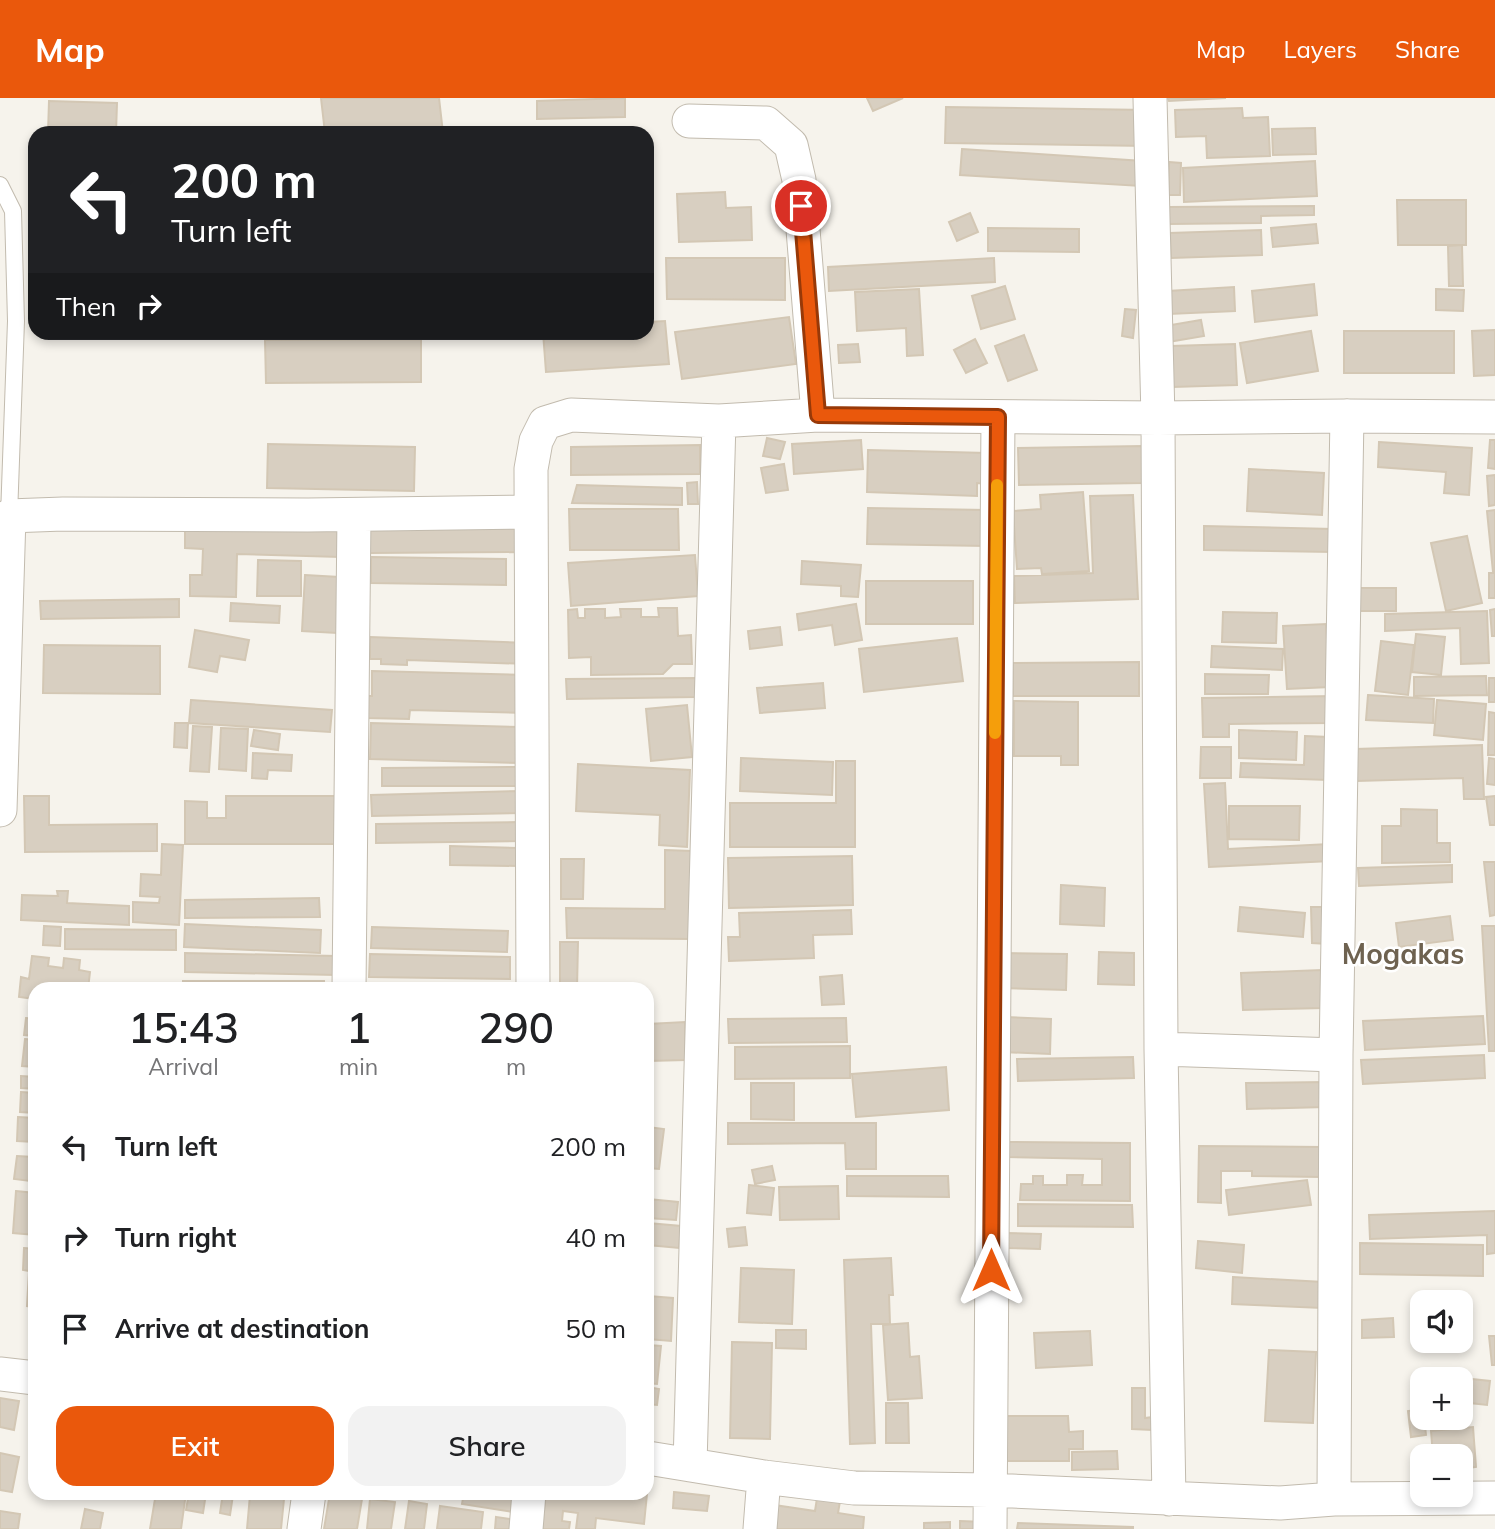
<!DOCTYPE html>
<html lang="en">
<head>
<meta charset="utf-8">
<style>
	:root { --surface:#fff; --page:#f2f2f2; --text:#202124; --muted:#757577; --accent:#ea580c }
	body { margin:0; font-family:Mulish,sans-serif; background:var(--page); color:var(--text); height:100vh; display:flex; flex-direction:column; font-size:26px; white-space:nowrap }
	* { box-sizing:border-box; margin:0 }
	p { font-size:23px; color:var(--muted) }
	.icon { flex:none; width:38px; height:38px; fill:none; stroke:currentColor; stroke-width:2; stroke-linecap:round; stroke-linejoin:round }
	.map { position:relative; flex:1; overflow:hidden }
	.panel { position:absolute; left:28px; top:884px; width:626px; height:518px; display:flex; flex-direction:column; background:var(--surface); border-radius:21px; box-shadow:0 4px 10px #0003 }
	.panel>* { flex:none }
	.guide { position:absolute; left:28px; top:28px; width:626px; height:214px; border-radius:21px; box-shadow:0 4px 10px #0003; background:#202124; color:#fff; overflow:hidden }
	.controls { position:absolute; left:1410px; top:1192px; display:grid; gap:14px }
	.controls a { display:grid; place-items:center; width:63px; height:63px; border-radius:14px; background:var(--surface); box-shadow:0 4px 10px #0003; font-size:35px }
	.pin { position:absolute; display:grid; place-items:center; width:60px; height:60px; color:#fff; margin:-30px; border:4px solid #fff; border-radius:50%; box-shadow:0 2px 7px #0007 }
	.me { position:absolute; width:77px; margin:-38px; rotate:0deg; stroke-linejoin:round; filter:drop-shadow(0 0 5px #0008) }
	.turn { display:flex; align-items:center; gap:24px; height:147px; padding:0 28px; font-size:32px }
	.turn .icon { width:91px; height:91px; stroke-width:2.5 }
	.turn b { display:block; font-size:49px; line-height:60px }
	.then { display:flex; align-items:center; height:66px; padding:0 28px; background:#0003; gap:14px; font-size:26px }
	.eta { display:flex; justify-content:space-evenly; align-items:center; height:119px; text-align:center }
	.eta b { font-size:42px; font-weight:600; line-height:49px }
	.button { display:flex; gap:14px; margin-top:auto; padding:14px 28px }
	.button a { flex:1; height:80px; border-radius:21px; background:var(--accent); color:#fff; font-size:28px; font-weight:600; line-height:80px; text-align:center }
	.button a+a { background:var(--page); color:var(--text) }
	ul { padding:0; list-style:none }
	li { display:flex; align-items:center; gap:21px; height:91px; padding:0 28px }
	li div { flex:1 }
	li b { display:block; font-size:26px }
	li em { font-style:normal }
	header { display:flex; align-items:center; gap:42px; box-sizing:border-box; height:98px; padding:0 35px; background:var(--accent); color:#fff }
	header strong { font-size:33px }
	nav { display:flex; gap:38px; margin-inline-start:auto; font-size:24px }
	.map>svg:first-child { display:block }
	.building { fill:#d8cfc1; stroke:#d3c7b4; stroke-width:2 }
	.lines { fill:none; stroke-linecap:round; stroke-linejoin:round }
	.lane-casing { stroke:#c2bbae; stroke-width:18 }
	.street-casing { stroke:#c2bbae; stroke-width:35 }
	.lane { stroke:#fff; stroke-width:16 }
	.street { stroke:#fff; stroke-width:33 }
	.route-casing { stroke:#983908; stroke-width:18 }
	.route { stroke:#ea580c; stroke-width:12 }
	.slow { stroke:#f59e0b; stroke-width:12 }
	.labels { text-anchor:middle; dominant-baseline:central; stroke-width:5; stroke-linejoin:round; paint-order:stroke }
	.quarter-label { font-size:28px; font-weight:bold; fill:#6e6250; stroke:#fff }
</style>
</head>
<body>
<header>
<strong>Map</strong>
<nav><a>Map</a><a>Layers</a><a>Share</a></nav>
</header>
<div class="map">
<svg width="1495" height="1431" viewBox="0 0 1495 1431">
	<rect width="100%" height="100%" fill="#f6f3ec"/>
	<path class="building" d="M321,0H439L443,35H325Z
		M625,0V19L537,21V3Z
		M867,0H903L873,13Z
		M1168,0H1226L1169,3Z
		M49,3L117,5L116,35H48Z
		M946,9L1148,12L1147,48L945,45Z
		M1242,10L1243,20L1268,19L1270,58L1207,60L1206,38L1176,39L1175,12Z
		M1315,30L1316,56L1273,57L1272,31Z
		M962,51L1143,63L1141,88L960,77Z
		M1315,63L1317,98L1184,104L1183,70Z
		M1169,64L1181,65L1180,97H1168Z
		M725,94L726,110L751,109L752,142L679,144L677,96Z
		M1397,102H1466V147H1398Z
		M1314,108V117L1261,118V125L1169,126V109Z
		M970,115L978,134L957,143L949,124Z
		M1316,126L1318,145L1273,149L1271,130Z
		M988,130L1079,131V154L988,153Z
		M1261,132L1262,157L1171,160L1170,135Z
		M1462,147L1463,188H1449L1448,148Z
		M666,160H785V202L667,201Z
		M994,160L995,184L829,193L828,169Z
		M1314,186L1317,217L1255,224L1252,193Z
		M1005,188L1015,221L981,231L972,198Z
		M1234,189L1235,213L1169,216L1168,193Z
		M919,191L923,257L907,258L906,230L857,233L855,194Z
		M1436,191L1464,192L1463,213L1436,212Z
		M1125,211L1136,212L1133,240L1122,238Z
		M789,219L796,266L682,281L675,234Z
		M1201,222L1204,238L1168,244L1165,228Z
		M665,223L669,266L546,274L543,234H648V224Z
		M1495,232V277L1474,278L1472,233Z
		M1311,233L1318,273L1247,285L1240,245Z
		M1344,233H1454V275H1344Z
		M1024,237L1037,272L1008,283L995,248Z
		M421,241V284L266,285L265,242Z
		M975,241L987,265L966,275L954,252Z
		M858,246L860,264L839,265L838,247Z
		M1235,246L1237,287L1173,289L1171,248Z
		M767,340L785,344L780,361L763,358Z
		M861,342L863,371L794,376L792,346Z
		M1490,342H1495V371L1488,370Z
		M1379,344L1472,350L1469,397L1444,395L1446,374L1378,369Z
		M268,346L415,349L414,393L267,390Z
		M700,347V376L571,377V349Z
		M1142,348L1143,385L1019,387L1018,350Z
		M868,352L987,355L986,386L977,385V398L867,394Z
		M784,366L788,392L766,395L761,370Z
		M1249,371L1324,375L1322,417L1247,413Z
		M1495,377V407L1489,408L1487,378Z
		M697,384L698,406H688L687,385Z
		M577,387L682,390V407L572,405Z
		M1083,394L1089,473L1042,476L1041,470L1017,471L1013,413L1041,411L1040,397Z
		M1133,397L1138,501L1015,505L1014,478L1093,475L1090,398Z
		M868,410L986,412V448L867,446Z
		M569,411H678L679,452H570Z
		M1495,412V473L1493,474L1487,413Z
		M370,425H528V454L370,455Z
		M185,426L341,430L340,459L237,456L236,499L190,498V477H202L203,451L185,450Z
		M1204,428L1333,431V454L1204,452Z
		M1467,438L1482,505L1446,513L1431,445Z
		M695,457L698,498L571,508L568,465Z
		M371,459L506,461V487L371,485Z
		M258,462L301,463V498H257Z
		M802,463L861,467L858,499L841,498V488L801,486Z
		M1489,475H1495V500H1489Z
		M305,477L339,479L337,535L302,533Z
		M866,483H973V526H866Z
		M1360,490H1396V513H1360Z
		M179,501V519L41,521L40,503Z
		M231,505L280,508L279,525L230,523Z
		M856,506L862,542L835,547L832,527L799,532L797,516Z
		M658,510H677L678,538L691,537L692,566H673L663,576L591,577V559L569,560L568,512L577,511L578,520H585V511H605V520L621,519L620,511H641V519H659Z
		M1495,511V538H1492L1490,512Z
		M1487,513L1489,565L1461,566L1460,530L1385,533V516Z
		M1223,514L1277,515L1276,545L1222,544Z
		M1326,526L1330,589L1287,591L1283,528Z
		M780,529L782,547L750,551L748,533Z
		M195,532L249,542L245,562L220,558L217,574L189,569Z
		M1416,536L1445,539L1441,577L1412,574Z
		M370,539L528,545V566L407,562V567L381,566V561H370Z
		M957,540L963,583L864,594L859,551Z
		M1381,543L1414,547L1408,597L1375,593Z
		M44,547L160,548V596L43,595Z
		M1212,548L1283,551L1282,572L1211,569Z
		M1139,564V598H1013V565Z
		M372,573L526,577L525,615L410,612L409,621L367,620V598H372Z
		M1205,576L1269,577L1268,596H1205Z
		M1486,578L1487,597L1414,598V579Z
		M696,580L695,599L567,601L566,581Z
		M1489,580H1495V604H1489Z
		M823,585L825,610L760,615L757,590Z
		M1368,597L1434,601L1433,625L1366,622Z
		M1334,598V625L1229,626V639H1203L1202,600Z
		M191,602L332,612L330,634L189,625Z
		M1437,602L1486,606L1483,642L1434,637Z
		M1014,603L1078,604V667H1061V658H1014Z
		M687,607L692,659L651,663L646,611Z
		M1489,614L1495,615V657H1488Z
		M175,625H188L187,650L174,649Z
		M371,625L520,629V665L370,661Z
		M193,628L212,629L209,674L190,673Z
		M221,630L248,631L246,673L219,671Z
		M254,632L280,636L278,652L251,648Z
		M1239,632L1297,634L1296,662L1239,660Z
		M1305,638L1329,639L1328,682L1240,679L1241,665L1304,667Z
		M1482,647L1484,701H1464L1463,680L1357,683L1356,651Z
		M1201,649H1231V680H1200Z
		M253,655L292,657L291,673L268,672L267,681L252,680Z
		M741,660L833,664L832,697L740,693Z
		M1489,660L1495,661V687L1487,686Z
		M836,663H855V749H730V705H836Z
		M578,666L690,672L687,749L659,747L660,717L576,713Z
		M516,669V688H382V670Z
		M1225,685L1228,751L1329,746L1330,763L1209,769L1204,686Z
		M521,693L522,715L372,718L371,697Z
		M24,698H49V727L157,726V753L25,754Z
		M226,698H337V746H185V703L207,704V720H226Z
		M1495,698V727H1490L1486,699Z
		M1229,708H1300L1299,742L1229,741Z
		M1401,711L1437,712V745H1450V764L1382,765V728H1401Z
		M519,724V743L376,745V726Z
		M162,746L183,747L179,827L133,824V804L159,805L160,799L140,798L141,776L161,777Z
		M450,748L517,750V768L450,767Z
		M665,752L692,753V841L567,840L566,810L665,811Z
		M852,758L853,807L729,810L728,760Z
		M561,761H584L583,801H561Z
		M1484,764H1495V817L1490,818Z
		M1452,767V784L1359,788L1358,770Z
		M1061,787L1105,790L1104,828L1060,826Z
		M57,793H68L67,805L129,808V827L21,822L22,797L58,798Z
		M319,800L320,819L185,820V802Z
		M1240,809L1305,815L1303,839L1238,833Z
		M1311,809H1327L1328,846L1312,845Z
		M851,812L852,836L813,837L814,860L729,863L728,839H740L739,815Z
		M1450,818L1453,842L1399,849L1396,825Z
		M185,826L321,832L320,855L184,849Z
		M44,828L61,829L60,848L43,847Z
		M1482,828H1495V953H1489Z
		M372,829L508,833L507,854L371,850Z
		M65,831L176,832V852L65,851Z
		M560,844H578L577,891H560Z
		M1099,854L1134,855V887L1098,886Z
		M185,855L336,858V877L185,874Z
		M999,855L1067,856L1066,892L998,890Z
		M370,856L510,859V881L369,879Z
		M32,858L49,860L48,868L63,870L64,860L80,862L79,872L90,874L88,891H35V901L19,899L21,879L29,881Z
		M1322,872L1324,910L1243,912L1241,875Z
		M842,877L844,906L822,907L820,879Z
		M183,883H324V891H183Z
		M507,888V891H460V890Z
		M1483,918L1485,946L1365,952L1363,923Z
		M1004,919L1051,921L1050,956L1003,954Z
		M26,920L35,921V938L24,937Z
		M846,920L847,944L729,945L728,921Z
		M685,924L686,962L648,963V926Z
		M25,941L35,942V969L22,968Z
		M850,948V980L735,981V949Z
		M1484,957L1485,980L1363,986L1361,962Z
		M1133,959L1134,980L1018,983L1017,961Z
		M946,969L949,1012L856,1019L852,976Z
		M21,978L35,979V991L21,990Z
		M1325,984V1009L1247,1011L1246,985Z
		M751,985H794V1022L751,1021Z
		M21,994L35,995V1015L20,1014Z
		M18,1019L35,1020V1044L17,1043Z
		M728,1025H876V1071H846L845,1045L728,1046Z
		M648,1029L664,1031L659,1071L648,1070Z
		M1007,1044L1130,1045V1103L1020,1102L1021,1086H1033V1078H1043V1087H1067V1077H1083L1082,1087H1102V1061L1007,1059Z
		M1199,1048L1322,1049L1321,1079L1252,1078V1073H1221V1105L1198,1104Z
		M17,1058L33,1059L30,1083L14,1081Z
		M772,1068L775,1082L755,1086L752,1072Z
		M847,1078H948L949,1099L847,1098Z
		M1307,1082L1311,1107L1229,1117L1226,1092Z
		M749,1087L774,1090L771,1117L747,1115Z
		M838,1088L839,1121L780,1122L779,1089Z
		M16,1093L35,1095V1137L13,1135Z
		M648,1101L678,1104L676,1122L648,1120Z
		M1018,1106L1132,1107L1133,1129L1018,1128Z
		M1495,1113V1155L1487,1156V1137L1370,1141L1369,1117Z
		M648,1125L681,1128L679,1150L648,1147Z
		M745,1129L747,1147L729,1149L727,1131Z
		M1006,1135L1041,1136L1040,1151L1006,1150Z
		M1198,1143L1244,1147L1242,1175L1196,1170Z
		M1360,1145L1483,1147V1178L1360,1176Z
		M24,1150L35,1151V1209L27,1208L29,1173L23,1172Z
		M891,1160L893,1197H889L890,1226H871L875,1345L850,1346L844,1162Z
		M741,1170L794,1172L792,1226L739,1224Z
		M1233,1179L1323,1184L1322,1210L1232,1206Z
		M648,1198L673,1200L671,1243L648,1241Z
		M1393,1220L1394,1239L1362,1240V1222Z
		M908,1225L910,1259L919,1258L922,1300L888,1302L883,1227Z
		M776,1232H806V1251L776,1250Z
		M1090,1233L1092,1267L1036,1270L1034,1235Z
		M1489,1238H1495V1267H1492Z
		M732,1244L772,1245L770,1341L730,1340Z
		M648,1247L661,1248L657,1286L648,1285Z
		M1269,1252L1316,1254L1313,1325L1265,1323Z
		M1472,1281L1490,1283L1487,1307L1470,1305Z
		M648,1289L659,1291L657,1307L648,1306Z
		M1132,1290H1145V1320L1153,1319L1152,1332L1132,1331Z
		M0,1300L19,1303L14,1332L0,1329Z
		M886,1305H908L909,1345H886Z
		M1423,1311L1426,1337L1411,1339L1408,1313Z
		M1004,1318H1068L1069,1334L1083,1333V1351H1069V1363H1004Z
		M1473,1329L1476,1369L1461,1371V1358H1433L1431,1333Z
		M1117,1353L1118,1371L1072,1372V1354Z
		M0,1355L19,1359L12,1394L0,1392Z
		M674,1394L709,1398L707,1413L673,1410Z
		M156,1395H186L181,1431H150Z
		M189,1395H206L203,1415L186,1412Z
		M223,1395L233,1397L230,1417L220,1415Z
		M330,1395H363L357,1431H324Z
		M398,1395H429L428,1401Z
		M464,1395H516L513,1414L462,1406Z
		M546,1395L647,1396L644,1426L596,1420L595,1431H576L578,1415L563,1413L562,1423L570,1424L569,1431H542Z
		M250,1397L284,1401L281,1431H247Z
		M817,1400L840,1403L838,1415L864,1419L863,1431H771L774,1407L815,1413Z
		M370,1401L395,1404L391,1431H367Z
		M409,1403L427,1406L424,1431H405Z
		M440,1408L483,1414L481,1431H437Z
		M85,1411L103,1415L100,1431H81Z
		M0,1413L20,1416L18,1431H0Z
		M496,1419L516,1422L514,1431H495Z
		M960,1423L985,1424V1431H960Z
		M950,1424V1431H924V1425Z
		M1018,1425L1133,1429V1431H1017Z"/>
	<g class="lines">
		<g class="lane-casing">
			<path id="lane" d="M0,87L13,113L16,223L9,418"/>
		</g>
		<g class="street-casing">
			<path id="street" d="M689,23L766,25L791,47L799,82L818,317
				M0,712L9,418L63,416L308,417L531,414
				M349,891L354,417
				M533,891L531,371L536,343L545,325L571,317L719,323L818,317L1158,320L1150,0
				M1161,951L1336,957
				M0,1276L35,1280
				M648,1360L764,1379L854,1390L989,1392L1280,1405L1334,1401L1495,1400
				M690,1367L719,323
				M1169,1401L1161,951L1158,320L1347,318L1495,319
				M1334,1401L1336,957L1347,318
				M304,1431L309,1395
				M526,1431L529,1395
				M760,1431L764,1379
				M990,1431L998,319"/>
		</g>
		<use href="#lane" class="lane"/>
		<use href="#street" class="street"/>
	</g>
	<g class="lines">
		<g class="route-casing">
			<path id="route" d="M801,108L818,317L998,319L991,1172"/>
		</g>
		<use href="#route" class="route"/>
		<path class="slow" d="M995,635L997,387"/>
	</g>
	<g class="labels">
		<g class="quarter-label">
			<text x="1403" y="855">Mogakas</text>
		</g>
	</g>
</svg>
<div class="controls">
<a><svg class="icon" aria-label="sound" viewBox="0 0 24 24"><path d="M4 9h4l5-4v14l-5-4H4zM17 9q2 3 0 6"/></svg></a>
<a>+</a>
<a>−</a>
</div>
<div class="pin" style="left:801px;top:108px;background:#d93025"><svg class="icon" aria-label="arrive" viewBox="0 0 24 24"><path d="M6 21V4h12l-3 4 3 4H6"/></svg></div>
<svg class="me" style="left:991px;top:1172px" viewBox="-20 -20 40 40"><path d="M0-17L14 15 0 8-14 15z" fill="#ea580c" stroke="#fff" stroke-width="4"/></svg>
<div class="guide">
<div class="turn"><svg class="icon" aria-label="left" viewBox="0 0 24 24"><path d="M17 20v-9H6M10 6l-5 5 5 5"/></svg><div><b>200 m</b>Turn left</div></div>
<div class="then">Then<svg class="icon" aria-label="right" viewBox="0 0 24 24"><path d="M7 20v-9h11M14 6l5 5-5 5"/></svg></div>
</div>
<section class="panel">
<div class="eta">
<div><b>15:43</b><p>Arrival</p></div>
<div><b>1</b><p>min</p></div>
<div><b>290</b><p>m</p></div>
</div>
<ul>
<li><svg class="icon" aria-label="left" viewBox="0 0 24 24"><path d="M17 20v-9H6M10 6l-5 5 5 5"/></svg><div><b>Turn left</b></div><em>200 m</em></li>
<li><svg class="icon" aria-label="right" viewBox="0 0 24 24"><path d="M7 20v-9h11M14 6l5 5-5 5"/></svg><div><b>Turn right</b></div><em>40 m</em></li>
<li><svg class="icon" aria-label="arrive" viewBox="0 0 24 24"><path d="M6 21V4h12l-3 4 3 4H6"/></svg><div><b>Arrive at destination</b></div><em>50 m</em></li>
</ul>
<div class="button"><a>Exit</a><a>Share</a></div>
</section>
</div>
</body>
</html>
